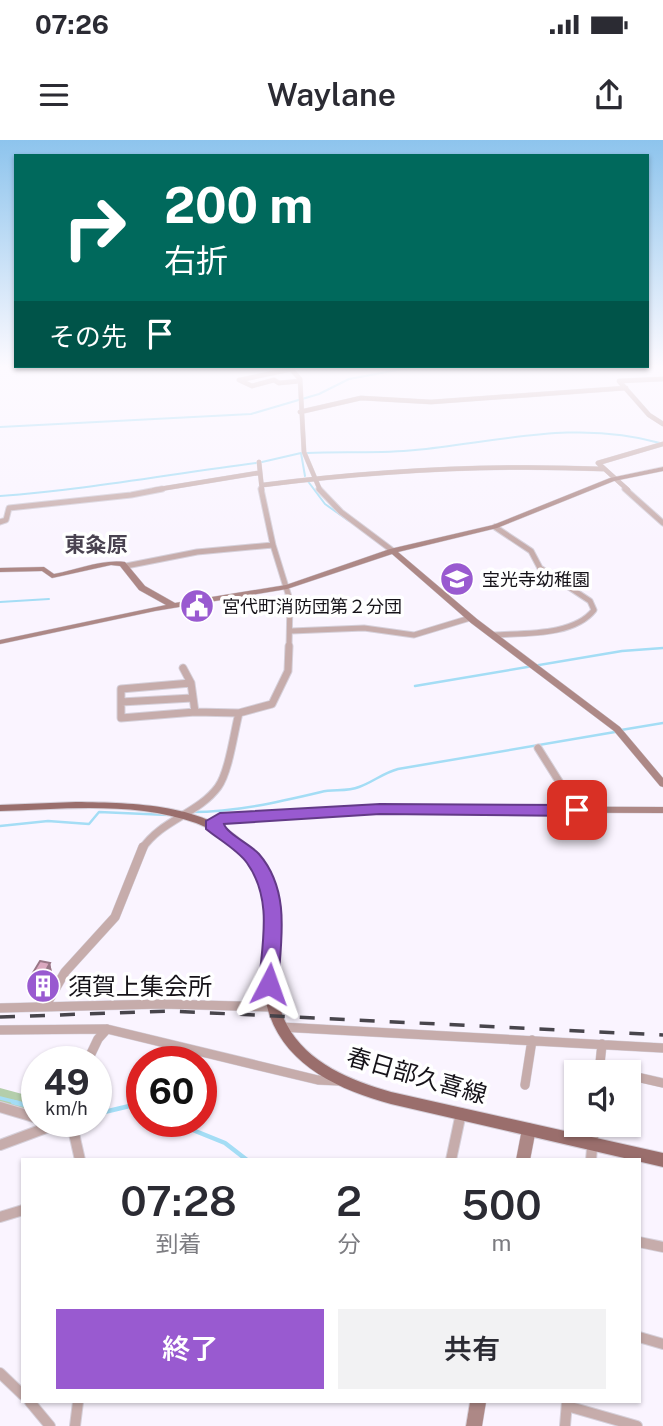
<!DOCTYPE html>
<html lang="ja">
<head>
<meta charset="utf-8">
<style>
	:root { --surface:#fff; --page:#f2f2f3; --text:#2b2b33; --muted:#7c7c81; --accent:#995ad0 }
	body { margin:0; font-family:"Public Sans","Noto Sans JP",sans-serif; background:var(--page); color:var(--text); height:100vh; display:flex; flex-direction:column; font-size:26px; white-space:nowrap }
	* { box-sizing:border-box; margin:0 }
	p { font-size:23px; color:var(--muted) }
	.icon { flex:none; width:38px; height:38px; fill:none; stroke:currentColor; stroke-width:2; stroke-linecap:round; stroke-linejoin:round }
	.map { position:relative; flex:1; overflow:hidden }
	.panel { position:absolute; left:21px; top:1018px; width:620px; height:245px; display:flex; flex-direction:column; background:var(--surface); border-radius:0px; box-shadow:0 2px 5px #0004 }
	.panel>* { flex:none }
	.guide { position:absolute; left:14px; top:14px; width:635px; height:214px; border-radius:0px; box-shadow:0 2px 5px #0004; background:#00695c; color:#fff; overflow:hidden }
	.tools { position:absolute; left:564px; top:920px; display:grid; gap:14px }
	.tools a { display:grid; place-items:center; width:77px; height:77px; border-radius:0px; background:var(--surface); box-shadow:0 2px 5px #0004; font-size:35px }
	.speed { position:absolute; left:21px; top:906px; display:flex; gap:14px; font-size:35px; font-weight:700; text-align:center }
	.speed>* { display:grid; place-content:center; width:91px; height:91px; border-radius:50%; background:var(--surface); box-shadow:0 2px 5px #0004; line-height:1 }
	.speed small { font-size:18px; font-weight:400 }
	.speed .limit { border:10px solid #d22; background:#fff; color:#111 }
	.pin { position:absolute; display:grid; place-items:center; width:60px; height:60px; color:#fff; margin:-30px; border-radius:14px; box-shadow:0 4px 10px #0006 }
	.me { position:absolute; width:77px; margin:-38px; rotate:4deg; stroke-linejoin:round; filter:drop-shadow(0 0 5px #0008) }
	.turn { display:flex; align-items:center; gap:24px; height:147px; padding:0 35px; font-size:32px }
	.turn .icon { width:91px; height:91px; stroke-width:2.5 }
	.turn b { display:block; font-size:49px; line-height:60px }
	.then { display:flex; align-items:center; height:66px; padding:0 35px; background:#0003; gap:14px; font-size:26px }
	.eta { display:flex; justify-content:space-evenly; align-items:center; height:119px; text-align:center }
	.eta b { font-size:42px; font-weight:600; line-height:49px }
	.primary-button { display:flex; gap:14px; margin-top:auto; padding:14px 35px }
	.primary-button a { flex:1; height:80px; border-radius:0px; background:var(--accent); color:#fff; font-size:28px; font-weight:600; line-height:80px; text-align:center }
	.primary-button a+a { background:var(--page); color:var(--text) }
	.status { display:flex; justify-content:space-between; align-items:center; height:49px; padding:0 35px; background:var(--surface); direction:ltr }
	.status svg { height:19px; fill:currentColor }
	header { display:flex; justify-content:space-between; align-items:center; height:91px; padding:0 35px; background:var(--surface); font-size:32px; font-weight:600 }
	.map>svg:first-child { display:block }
	.green { fill:#b4ceab }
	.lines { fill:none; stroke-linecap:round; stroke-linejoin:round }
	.stream-far3 { stroke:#a4ddf5; stroke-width:2 }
	.stream-far2 { stroke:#a4ddf5; stroke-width:2.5 }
	.stream-far1 { stroke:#a4ddf5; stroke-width:3.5 }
	.stream { stroke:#a4ddf5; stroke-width:4.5 }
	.street-far4-casing { stroke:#d6d0da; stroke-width:5 }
	.street-far3-casing { stroke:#d6d0da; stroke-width:7 }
	.street-far2-casing { stroke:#d6d0da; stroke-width:9 }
	.street-far1-casing { stroke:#d6d0da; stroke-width:10 }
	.street-casing { stroke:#d6d0da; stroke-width:12 }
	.secondary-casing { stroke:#d6d0da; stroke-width:1 }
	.primary-casing { stroke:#d6d0da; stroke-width:2 }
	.street-far4 { stroke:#c6acab; stroke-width:4.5 }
	.street-far3 { stroke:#c6acab; stroke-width:5 }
	.street-far2 { stroke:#c6acab; stroke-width:7 }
	.street-far1 { stroke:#c6acab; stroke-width:9 }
	.street { stroke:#c6acab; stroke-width:10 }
	.secondary { fill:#ad8886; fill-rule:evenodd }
	.primary { fill:#9a6e6c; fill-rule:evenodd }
	.rail { stroke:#48454c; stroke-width:3.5; stroke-dasharray:15 15; stroke-linecap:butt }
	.wall { fill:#bc90a4 }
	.shaded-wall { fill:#997686 }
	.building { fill:#dba8bf; stroke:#997686; stroke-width:2 }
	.route { fill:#995ad0; stroke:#633a87; stroke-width:2 }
	.labels { text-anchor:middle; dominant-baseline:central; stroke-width:7; stroke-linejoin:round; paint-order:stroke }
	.far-poi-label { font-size:18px; fill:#161319; stroke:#fff; text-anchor:start }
	.far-quarter-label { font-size:21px; font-weight:bold; fill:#4a4351; stroke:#fff }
	.near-poi-label { font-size:24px; fill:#161319; stroke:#fff; text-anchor:start }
	.near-street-label { font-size:24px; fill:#161319; stroke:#fff }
</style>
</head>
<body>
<div class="status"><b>07:26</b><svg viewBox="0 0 49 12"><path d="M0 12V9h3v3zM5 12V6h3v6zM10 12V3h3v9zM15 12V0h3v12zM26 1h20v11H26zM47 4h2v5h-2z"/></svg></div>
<header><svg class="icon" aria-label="menu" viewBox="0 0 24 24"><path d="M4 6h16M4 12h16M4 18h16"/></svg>Waylane<svg class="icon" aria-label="share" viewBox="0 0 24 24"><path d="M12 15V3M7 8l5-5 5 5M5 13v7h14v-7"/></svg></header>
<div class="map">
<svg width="663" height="1286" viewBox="0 0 663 1286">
	<rect width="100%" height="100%" fill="#faf4ff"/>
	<path class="green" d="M0,948L37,958V975L0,964Z"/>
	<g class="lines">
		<path class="stream-far3" d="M0,287L251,274L319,254L349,239L419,226
			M307,313C343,311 379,314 415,310C497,302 578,279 660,303
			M262,322L301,313L305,336
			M307,340L325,364L349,381
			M0,356C86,350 170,334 256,323
			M0,462L49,459"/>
		<path class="stream-far2" d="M415,546L622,511L663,508
			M621,590L663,583
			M192,672C236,672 279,662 321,652C333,649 347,652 359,647C373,642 383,633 398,629L615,592
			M0,686L48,681L89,684L99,672L168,675"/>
		<path class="stream-far1" d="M0,958L20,963"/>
		<path class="stream" d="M13,962L37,968
			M96,974L142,963
			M173,982L225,1003L247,1020"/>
		<g class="street-far4-casing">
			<path id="street-far4" d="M288,226L300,239L304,312L320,350
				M663,239L619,241L649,275L663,284
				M239,240L252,246L274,240L279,243L300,241
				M240,240L292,229
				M300,272L361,258L431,262L626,248
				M259,322L262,350
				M263,345C379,330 486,324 603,329
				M154,350L258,333
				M628,350L598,323L663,304"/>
		</g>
		<g class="street-far3-casing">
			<path id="street-far3" d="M261,349L273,405L290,460L289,508
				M319,349L341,372L393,411
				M625,349L663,383
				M0,382L6,380L9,368L131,355L162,349
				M126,426L197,412L273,405
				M291,491L364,488L414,495L470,478
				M494,495C524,493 574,496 594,470L590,461L540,428L531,411L495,387"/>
		</g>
		<g class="street-far2-casing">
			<path id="street-far2" d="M183,528L191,543L195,572L239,573
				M191,543L121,549V578L195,572
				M121,562L192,558
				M538,608L577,670
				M142,709C161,680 198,674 218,647C229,632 234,592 239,573L272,564L288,531L289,506"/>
		</g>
		<g class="street-far1-casing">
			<path id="street-far1" d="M46,865L65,832L115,777L143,707
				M0,868L162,864L272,867
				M281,887L663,908
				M0,890L107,889
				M87,922L98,899L107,889L318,940L340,941
				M599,929L617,933
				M599,933L602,904
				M628,935L663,943
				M525,945L532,900"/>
		</g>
		<g class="street-casing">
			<path id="street" d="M0,967L37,978
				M52,982L73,989L80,1020
				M0,1005L62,982
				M451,1020L461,973
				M591,1020L594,985
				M0,1077L23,1070
				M639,1102L663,1107
				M639,1197L663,1204
				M0,1233L23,1255
				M30,1262L50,1286
				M567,1266L637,1286
				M75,1286L78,1262
				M565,1286L567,1262"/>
		</g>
		<g class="secondary-casing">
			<path id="secondary" d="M663,327V331L614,341L497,388L398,412L477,479L620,587L663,638V647L660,646L614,591L471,483L392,414L287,449L155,471L0,504V500L166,465L139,450L120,426L111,425L52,438L42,431L0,432V428L44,427L54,434C77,430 101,419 125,422L145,446L175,463L286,445L390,409L493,385L610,338Z
				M380,666L663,667V673L380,672L233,679L211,688L206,685L207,683L232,673Z
				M529,983L534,985L536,989L530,1020H516L522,989L524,985Z
				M470,1262H486L482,1286H466Z"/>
		</g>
		<g class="primary-casing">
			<path id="primary" d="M76,662C134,663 207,663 250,708C255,713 261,718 265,724C268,730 270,738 272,744C274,751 278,757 279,764C283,783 276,812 276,833C277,851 278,869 287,885C307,923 352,941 391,952L663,1013V1027L391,964C331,948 269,917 264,847C262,820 270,793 267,767C267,760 264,754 261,747C259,741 258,733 254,727C244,709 215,690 196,683C134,661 64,669 0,671V665Z"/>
		</g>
		<use href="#street-far4" class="street-far4"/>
		<use href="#street-far3" class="street-far3"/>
		<use href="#street-far2" class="street-far2"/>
		<use href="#street-far1" class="street-far1"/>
		<use href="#street" class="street"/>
		<use href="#secondary" class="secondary"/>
		<use href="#primary" class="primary"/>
		<path class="rail" d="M0,877L171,871L663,895"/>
	</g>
	<path class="wall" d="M50,823L53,837L42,858L32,855L28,841Z"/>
	<path class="shaded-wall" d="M50,823L53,837L42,858L39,843Z"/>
	<path class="building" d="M40,821L50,823L39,843L28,841Z"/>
	<linearGradient id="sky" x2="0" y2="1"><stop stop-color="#8dc4ed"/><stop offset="0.56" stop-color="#fdfaff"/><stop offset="1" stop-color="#fdfaff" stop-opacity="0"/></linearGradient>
	<rect width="663" height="405" fill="url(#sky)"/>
	<path class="route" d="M380,664L577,665L585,670L577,676L380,674L224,684C227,694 250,704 259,714C291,751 281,800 278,844L276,850H262L259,844C262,803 273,759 247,723C238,710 218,699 206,689V681L220,673Z"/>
	<defs>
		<g id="school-disc" transform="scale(1.75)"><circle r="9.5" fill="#995ad0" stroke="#fff"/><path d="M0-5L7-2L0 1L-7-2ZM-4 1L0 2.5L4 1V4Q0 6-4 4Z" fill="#fff"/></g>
		<g id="civic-disc" transform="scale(1.75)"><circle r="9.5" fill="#995ad0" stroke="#fff"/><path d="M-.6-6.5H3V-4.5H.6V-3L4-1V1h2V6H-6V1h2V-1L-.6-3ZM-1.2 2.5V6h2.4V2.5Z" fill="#fff"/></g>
		<g id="building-disc" transform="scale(1.75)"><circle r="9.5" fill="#995ad0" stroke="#fff"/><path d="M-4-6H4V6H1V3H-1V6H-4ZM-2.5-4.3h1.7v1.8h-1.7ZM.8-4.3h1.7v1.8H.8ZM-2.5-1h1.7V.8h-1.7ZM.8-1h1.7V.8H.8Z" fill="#fff"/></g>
	</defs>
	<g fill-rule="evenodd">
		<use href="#school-disc" x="457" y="439"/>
		<use href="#civic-disc" x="197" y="466"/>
		<use href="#building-disc" x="43" y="846"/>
	</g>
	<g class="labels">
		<g class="far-poi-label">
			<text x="482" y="439">宝光寺幼稚園</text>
			<text x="222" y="466">宮代町消防団第２分団</text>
		</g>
		<g class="far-quarter-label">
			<text x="96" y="404">東粂原</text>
		</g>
		<g class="near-poi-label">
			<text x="68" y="846">須賀上集会所</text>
		</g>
		<g class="near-street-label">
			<text transform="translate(417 935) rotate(16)">春日部久喜線</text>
		</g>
	</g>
</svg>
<div class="tools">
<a><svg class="icon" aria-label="sound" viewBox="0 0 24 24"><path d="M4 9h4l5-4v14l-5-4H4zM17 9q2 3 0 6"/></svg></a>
</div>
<div class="speed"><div>49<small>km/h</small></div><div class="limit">60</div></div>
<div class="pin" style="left:577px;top:670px;background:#d93025"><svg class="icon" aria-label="arrive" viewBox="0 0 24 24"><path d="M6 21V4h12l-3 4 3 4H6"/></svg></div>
<svg class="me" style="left:269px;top:844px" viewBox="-20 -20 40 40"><path d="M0-17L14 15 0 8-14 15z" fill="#995ad0" stroke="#fff" stroke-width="4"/></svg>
<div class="guide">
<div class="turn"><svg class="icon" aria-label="right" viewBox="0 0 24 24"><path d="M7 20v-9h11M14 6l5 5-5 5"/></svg><div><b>200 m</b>右折</div></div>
<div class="then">その先<svg class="icon" aria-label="arrive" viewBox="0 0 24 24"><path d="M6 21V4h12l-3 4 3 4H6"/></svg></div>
</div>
<section class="panel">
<div class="eta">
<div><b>07:28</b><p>到着</p></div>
<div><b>2</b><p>分</p></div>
<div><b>500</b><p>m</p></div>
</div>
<div class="primary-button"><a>終了</a><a>共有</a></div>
</section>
</div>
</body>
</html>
